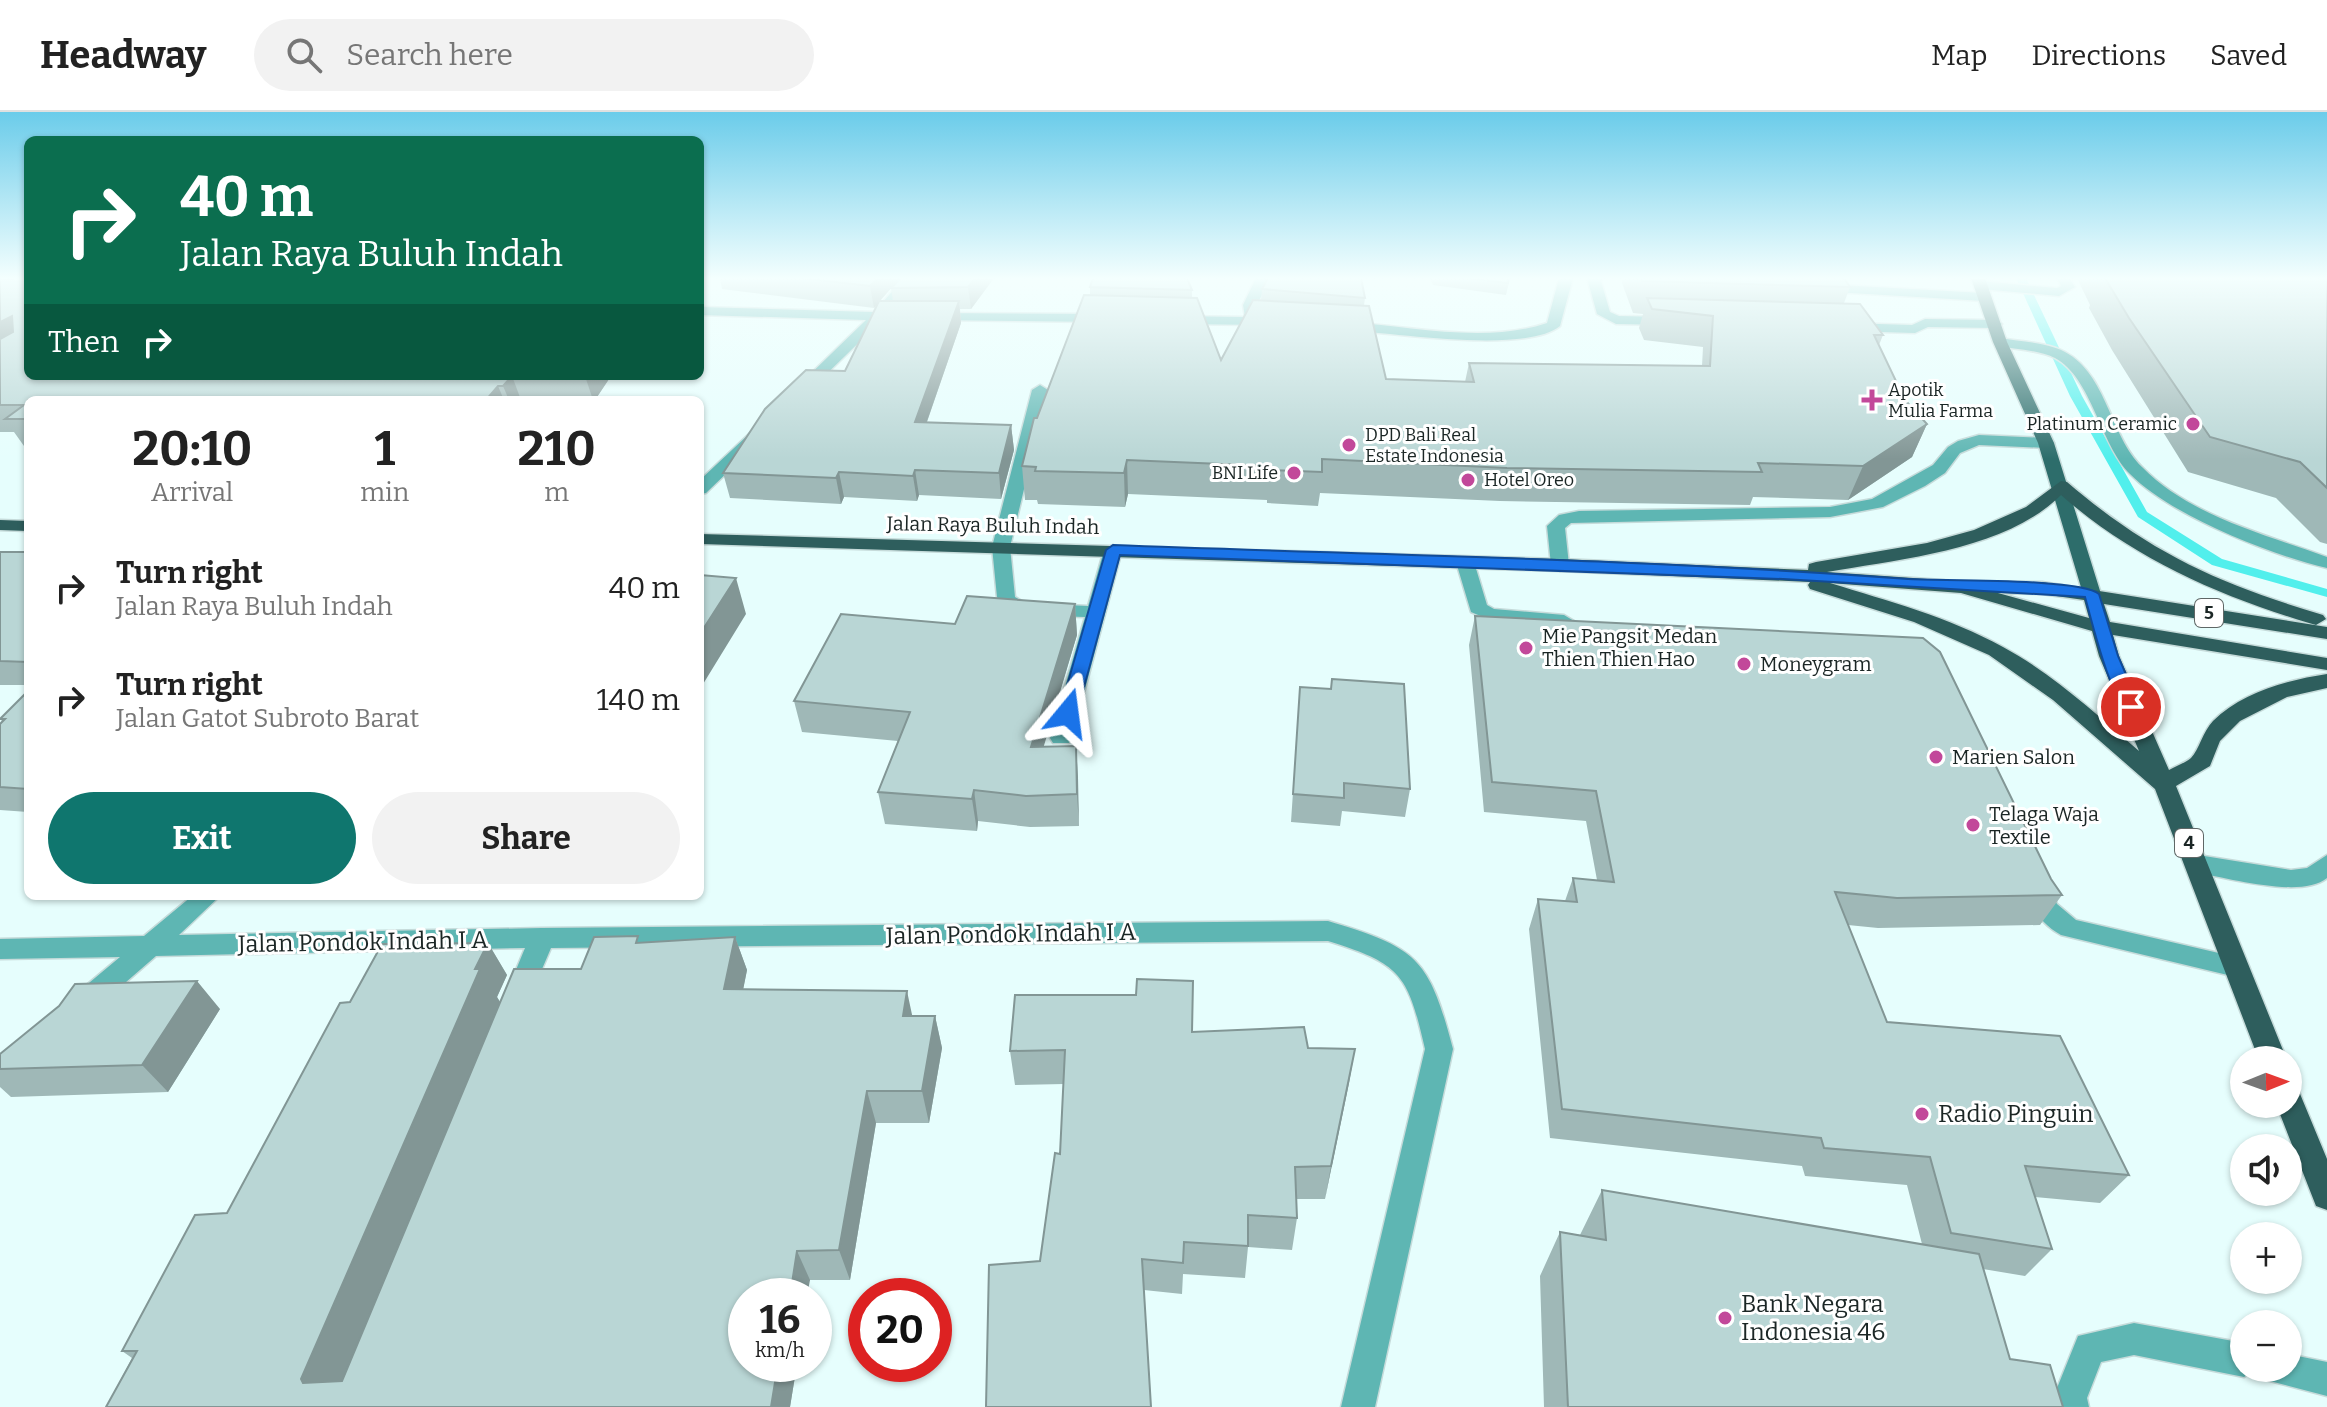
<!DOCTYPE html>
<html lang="en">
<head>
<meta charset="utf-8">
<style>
	:root { --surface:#fff; --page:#f2f2f2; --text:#222; --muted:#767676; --line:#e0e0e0; --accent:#0f766e }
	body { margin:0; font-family:Bitter,serif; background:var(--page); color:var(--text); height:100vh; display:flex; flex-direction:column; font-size:30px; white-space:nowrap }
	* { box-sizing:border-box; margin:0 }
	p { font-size:26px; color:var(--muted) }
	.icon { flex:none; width:44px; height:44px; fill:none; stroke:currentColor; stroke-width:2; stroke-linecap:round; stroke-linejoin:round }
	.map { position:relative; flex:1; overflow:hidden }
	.details { position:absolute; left:24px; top:284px; width:680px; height:504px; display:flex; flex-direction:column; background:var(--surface); border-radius:12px; box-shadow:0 2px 6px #0004 }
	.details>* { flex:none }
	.top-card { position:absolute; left:24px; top:24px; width:680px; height:244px; border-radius:12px; box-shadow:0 2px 6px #0004; background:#0b6e4f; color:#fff; overflow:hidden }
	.needle { width:52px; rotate:89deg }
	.controls { position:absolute; left:2230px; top:934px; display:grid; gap:16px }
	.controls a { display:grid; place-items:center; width:72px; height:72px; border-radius:50%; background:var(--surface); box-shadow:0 2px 6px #0004; font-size:40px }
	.speed { position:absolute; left:728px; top:1166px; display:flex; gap:16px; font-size:40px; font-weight:700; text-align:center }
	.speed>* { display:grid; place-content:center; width:104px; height:104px; border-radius:50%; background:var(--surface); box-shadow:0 2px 6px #0004; line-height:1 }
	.speed small { font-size:20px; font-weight:400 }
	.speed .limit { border:12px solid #d22; background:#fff; color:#111 }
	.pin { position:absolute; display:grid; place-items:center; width:68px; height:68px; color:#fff; margin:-34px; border:4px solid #fff; border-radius:50%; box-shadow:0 2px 8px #0007 }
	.me { position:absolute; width:88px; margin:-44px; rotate:16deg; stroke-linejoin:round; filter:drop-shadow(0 0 6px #0008) }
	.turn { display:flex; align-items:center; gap:28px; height:168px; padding:0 24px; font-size:36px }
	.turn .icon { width:104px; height:104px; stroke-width:2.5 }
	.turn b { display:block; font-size:56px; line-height:68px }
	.then { display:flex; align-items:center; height:76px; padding:0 24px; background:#0003; gap:16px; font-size:30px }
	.eta { display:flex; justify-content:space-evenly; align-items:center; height:136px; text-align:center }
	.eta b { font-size:48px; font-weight:700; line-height:56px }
	.action { display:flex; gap:16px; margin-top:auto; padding:16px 24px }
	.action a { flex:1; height:92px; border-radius:48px; background:var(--accent); color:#fff; font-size:32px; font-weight:700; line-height:92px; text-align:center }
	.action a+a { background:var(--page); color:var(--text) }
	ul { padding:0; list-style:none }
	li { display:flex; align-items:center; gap:24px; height:112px; padding:0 24px }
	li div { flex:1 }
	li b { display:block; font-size:30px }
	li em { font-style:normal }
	header { display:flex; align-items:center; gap:48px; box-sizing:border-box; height:112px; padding:0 40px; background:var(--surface); border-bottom:2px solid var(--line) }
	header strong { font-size:38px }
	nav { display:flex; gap:44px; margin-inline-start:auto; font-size:28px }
	.search { width:560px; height:72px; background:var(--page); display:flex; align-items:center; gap:20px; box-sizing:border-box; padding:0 28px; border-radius:44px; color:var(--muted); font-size:30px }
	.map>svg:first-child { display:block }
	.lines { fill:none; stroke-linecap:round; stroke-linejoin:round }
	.stream { fill:#51efec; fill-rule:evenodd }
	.service-casing { stroke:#c6dbda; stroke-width:3 }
	.minor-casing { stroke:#c6dbda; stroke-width:3 }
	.primary-casing { stroke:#c6dbda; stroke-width:3 }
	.trunk-casing { stroke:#c6dbda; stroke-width:3 }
	.service { fill:#5eb6b3; fill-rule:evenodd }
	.minor { fill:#5eb6b3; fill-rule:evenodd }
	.primary { fill:#2d6d6b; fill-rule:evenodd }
	.trunk { fill:#2e5e5d; fill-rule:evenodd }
	.wall { fill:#9fb8b7 }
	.shaded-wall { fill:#829695 }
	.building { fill:#b9d6d5; stroke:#829695; stroke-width:2 }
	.route { fill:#1a73e8; stroke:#114b97; stroke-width:2 }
	.poi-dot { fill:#c2489a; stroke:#fff; stroke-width:3 }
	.labels { text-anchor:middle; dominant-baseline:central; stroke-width:6; stroke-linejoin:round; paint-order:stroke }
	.far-poi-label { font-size:18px; fill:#1b2625; stroke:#fff; text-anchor:start }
	.shield { fill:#fff; stroke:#5f6766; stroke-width:2 }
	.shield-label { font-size:18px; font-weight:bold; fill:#1b2625 }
	.street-label { font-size:20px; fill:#1b2625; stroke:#fff }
	.poi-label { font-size:20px; fill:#1b2625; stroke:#fff; text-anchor:start }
	.near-street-label { font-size:24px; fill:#1b2625; stroke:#fff }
	.near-poi-label { font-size:24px; fill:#1b2625; stroke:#fff; text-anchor:start }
</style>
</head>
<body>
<header>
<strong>Headway</strong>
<div class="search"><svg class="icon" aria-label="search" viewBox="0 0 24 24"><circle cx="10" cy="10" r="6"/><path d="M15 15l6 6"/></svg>Search here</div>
<nav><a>Map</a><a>Directions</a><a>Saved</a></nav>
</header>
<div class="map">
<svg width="2327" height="1295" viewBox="0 0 2327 1295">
	<rect width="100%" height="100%" fill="#e6fefd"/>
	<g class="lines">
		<path class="stream" d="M2016,166H2026L2082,284L2147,400L2222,447L2327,477V485L2212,453L2138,405L2070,284Z"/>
		<g class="service-casing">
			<path id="service" d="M1587,166H1605L1601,169L1610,200L1619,204L1668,205L1675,209L1668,213L1616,212L1597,202Z
				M2057,166H2069L2075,175L2059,184L1981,177L1974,173L1981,169L2057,176L2061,174Z
				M1822,172L1984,181L1991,185L1984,189L1817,179L1815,176Z
				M1925,207L1995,208L2002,212L1995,216L1928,215L1915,221L1846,219L1839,215L1846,211L1912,213Z
				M2000,226C2021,230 2046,230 2065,240C2107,262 2110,324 2142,355C2190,404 2264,422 2327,445V456C2271,443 2170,403 2130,362C2100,332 2092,266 2055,246C2037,237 2014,238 1995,233V227Z
				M1040,273L1048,278L1010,435L1015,485L1025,491L1088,494L1104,438L1113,433L1122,438L1072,626L1069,631H1053L1050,626L1085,505L1021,503L1003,495L997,485L992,435L1032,278Z
				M1979,323L2046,326L2054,331L2046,336L1979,333L1960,341L1945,361L1925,374L1883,395L1830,405L1571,411L1565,416L1569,453L1560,459L1551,453L1547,414L1559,403L1579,399L1830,395L1872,387L1933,353L1948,335L1958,329Z
				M1465,445L1474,450L1487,493L1494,497L1564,503L1574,509L1564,515L1490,508L1471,500L1456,450Z
				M2198,743L2291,758L2307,756L2327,743V766C2302,787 2229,766 2198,761L2190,758L2186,752L2190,746Z
				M2036,766L2045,768L2057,792L2076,808L2236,845L2245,848L2249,855L2245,862L2236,865L2061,823C2041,812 2031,796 2024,775L2027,768Z
				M2134,1211L2244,1231V1256H2257L2244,1265L2134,1243L2101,1250L2087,1286L2089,1295H2055L2053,1286L2078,1224Z
				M2288,1242L2327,1250V1284L2266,1268L2261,1256H2288Z"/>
		</g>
		<g class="minor-casing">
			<path id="minor" d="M904,166H918L888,201L904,202V208L881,209L808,280L803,282L795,277L798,274L866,208L700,203V195L874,200Z
				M1256,166H1270L1257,193L1258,206L1266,207V213L1177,212L1170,208L1177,204L1245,205L1243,193Z
				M1559,166H1573L1560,214C1526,242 1393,221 1347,218L1340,214L1347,210C1411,214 1485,232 1547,211Z
				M933,201L1103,202L1110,206L1103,210L928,208L926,205Z
				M756,319L764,324L762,327L706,381L700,382V368L750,321Z
				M192,784H220L179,823L542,816L1328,809C1418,836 1429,846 1453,937L1375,1295H1341L1425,937C1408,864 1403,852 1328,829L551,836L528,890L519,893L510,890L506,882L525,836L156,844L95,897L86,900L77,897L73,889L77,881L120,845L0,847V827L144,824Z"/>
		</g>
		<g class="primary-casing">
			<path id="primary" d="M1971,166H1985L2007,230L2054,331L2101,482L2099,486L2092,488L2083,482L2038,331L1993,230Z"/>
		</g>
		<g class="trunk-casing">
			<path id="trunk" d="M2061,369L2067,370C2150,441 2219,472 2323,503L2326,507L2316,513L2309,511C2217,483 2134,447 2061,383C2006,438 1901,447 1827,460L1956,469L2042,470L2327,515V527L2104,492L2110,510L2327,546V558L2113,523L2119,544L2169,658C2176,654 2185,651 2191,646C2199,638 2203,619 2213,609C2242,580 2288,568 2327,562V576L2287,585L2240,609L2220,629L2210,654L2176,674L2287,948H2259L2155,677L2053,588L1989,543L1914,510L1810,477L1808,473L1810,470L1560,459L700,432V422L1560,447L1808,458L1809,452L1816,450L1927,431L1974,418L2026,395ZM1830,471L1961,481L2092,519L2099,544L2139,639C2096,602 2053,562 2003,535C1949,505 1888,489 1830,471ZM1998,481L2042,482L2084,488L2089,506Z
				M0,408L28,409V419L0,418Z
				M2288,974L2298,977L2327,1047V1098L2316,1094L2276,992H2288Z"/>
		</g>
		<use href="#service" class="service"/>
		<use href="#minor" class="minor"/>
		<use href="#primary" class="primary"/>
		<use href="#trunk" class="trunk"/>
	</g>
	<path class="wall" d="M0,166H28V264H611L595,288H28V334H24L14,320H0Z
		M720,166H900L879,189H893L891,176L994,166L971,197H960L961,211L927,310L1011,313L1014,338L1001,387L919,383L917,389L844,385L841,392L730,386L723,361L845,259L878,191L874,196L722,177Z
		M1430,166H1510L1506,183L1433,173Z
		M1623,166H1844L1850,175L1844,191L1883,223L1879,233L1905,288L1927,312L1912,345L1848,388L1753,385L1750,393L1500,389L1320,381L1318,394L1267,391V388L1128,382L1125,395L1038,392L1037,388H1025L1022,354L1037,306L1090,183V175L1192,178V186L1221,248L1261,189L1262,177L1365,186L1364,193L1386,267L1465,270L1469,251L1702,254L1703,235L1644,228L1639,216L1643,202L1633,201L1622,171Z
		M2077,166H2327V432L2320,430L2276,386L2188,360L2112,238L2089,196L2090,193Z
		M0,440H28V573H0Z
		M1075,492L1077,523L1043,635L1076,634L1079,714L1030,715L978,709L977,719L885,712L878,680L898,629L802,620L794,589L955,512Z
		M1475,504L2051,767L2062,783L2040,813L1878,816L1848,813L1887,910L2129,1063L2100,1091L2035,1085L2052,1137L2025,1164L1983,1157L2010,1247L2063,1295H1544L1540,1164L1560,1120L1580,1123L1602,1078L1922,1132L1907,1073L1805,1064L1802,1054L1550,1026L1529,817L1538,787L1565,789L1573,766L1597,768L1586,709L1484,700L1469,533Z
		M1300,575L1410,677L1405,705L1342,699L1340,714L1291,710Z
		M28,579V700L0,698V612L2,609L0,607Z
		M735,825L747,858L743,877L912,904H935L942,936L929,1011H876L850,1168H810L746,1252H797L790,1295H106L132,1246L122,1239L227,1101L350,890L488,831L507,863L497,885L500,890L414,1096L581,857L641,831Z
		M220,897L168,980L11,985L0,975V942Z
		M1192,920L1308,936L1355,937L1325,1087H1296L1297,1106L1292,1138L1248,1135L1245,1166L1183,1162L1182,1182L1144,1178L1040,1149L1060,1042L1064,972L1015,973L1010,939Z"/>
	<path class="shaded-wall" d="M878,166H900L874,196L870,174Z
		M975,166H994L971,197L968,175Z
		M959,189L961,211L918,335L915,310Z
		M12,204L28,228L0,245V210Z
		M512,264L521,288H509L503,274Z
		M585,264H611L595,288H593Z
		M498,274L504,288H486Z
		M1927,312L1912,345L1848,388L1863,354Z
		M1011,313L1014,338L1001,387L999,361Z
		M1127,348L1128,382L1125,395L1124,361Z
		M915,358L919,383L917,389L913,364Z
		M839,360L844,385L841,392L836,366Z
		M736,466L746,502L700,577V522Z
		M1075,492L1077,523L1034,667L1031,635Z
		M1076,634L1078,665L1079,714L1077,682Z
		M974,678L978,709L977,719L972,687Z
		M735,825L747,858L737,909L724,877Z
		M488,831L507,863L497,885L500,890L332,1294L303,1271L301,1267L475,857Z
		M197,869L220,897L168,980L142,953Z
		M907,879L914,912L903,904Z
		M935,904L942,936L929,1011L922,979Z
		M1355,937L1349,971L1325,1087L1331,1054Z
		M867,979L876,1011L850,1168L839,1138Z
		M797,1139L810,1168L807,1184H790Z
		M778,1252H797L790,1295H771Z"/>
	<path class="building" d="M14,166H28V264H526H512L503,274H498L486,288H28V307H5L24,293H0V227L13,220L12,204L0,210V167H12Z
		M801,166H878L870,174Z
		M901,166H975L968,175L891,176Z
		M1093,166H1187L1192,178L1090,175Z
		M1268,166H1361L1365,186L1262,177Z
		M1465,166H1509L1508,171Z
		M1641,166H1844L1850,175L1642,169Z
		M2105,166H2327V376L2300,350L2210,325L2129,206Z
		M1084,183L1197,186L1221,248L1253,188L1369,194L1386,267L1474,270L1469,251L1710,254L1713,204L1652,197L1647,186L1860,192L1883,223H1874L1905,288L1927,312L1863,354L1758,351L1762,360L1507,356L1322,347V360L1269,358V354L1127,348L1124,361L1035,359L1036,355L1022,354L1034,306H1037Z
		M879,189H959L915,310L1011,313L999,361L915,358L913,364L839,360L836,366L723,361L765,297L806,258L845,259Z
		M0,440H28V550L0,549Z
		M700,463L736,466L700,522Z
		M967,484L1075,492L1031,635L1076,634L1077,682L1026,684L974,678L972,687L878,680L910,600L794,589L841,502L955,512Z
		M1475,504L1923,526L1940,540L2051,767L2062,783L1897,786L1835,780L1887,910L2060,924L2129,1063L2025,1054L2052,1137L1951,1121L1930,1045L1824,1036L1821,1026L1562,997L1538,787L1577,790L1573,766L1614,770L1596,679L1492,670Z
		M1332,567L1404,572L1410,677L1344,671V686L1293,682L1300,575L1331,577Z
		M28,579V677L0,675V612L5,607H0Z
		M638,824L636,831L735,825L724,877L907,879L903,904H935L922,979H867L839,1138L797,1139L790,1184H746V1252H778L771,1295H106L137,1239H122L195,1103L227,1101L340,891L350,890L382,832L488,831L475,857H480L301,1267L303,1271L342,1269L514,857H581L594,825Z
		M1137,867L1193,869L1192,920L1304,915L1308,936L1355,937L1331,1054L1295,1055L1297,1106L1248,1103V1134L1184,1130L1183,1151L1142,1147L1151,1295H986L989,1153L1040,1149L1055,1041L1060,1042L1065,938L1010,939L1015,883H1136Z
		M197,869L142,953L0,957V942L59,894L75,872Z
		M1602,1078L1979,1142L2010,1247L2050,1253L2063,1295H1568L1560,1120L1606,1128Z"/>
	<linearGradient id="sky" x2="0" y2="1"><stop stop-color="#6bccea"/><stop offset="0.48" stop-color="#f4fffe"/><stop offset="1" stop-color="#f4fffe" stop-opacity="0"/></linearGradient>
	<rect width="2327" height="347" fill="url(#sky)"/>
	<path class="route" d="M1113,433C1378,443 1643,447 1908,467C1940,469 2082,466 2099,482L2118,544L2140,595L2131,601C2112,595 2091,506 2085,485L1783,467L1120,443L1077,601L1068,607L1062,605L1059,601L1106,438Z"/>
	<g class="poi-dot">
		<path d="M1868 276h8v8h8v8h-8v8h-8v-8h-8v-8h8z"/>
		<circle cx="2193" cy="312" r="8"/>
		<circle cx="1349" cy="333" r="8"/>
		<circle cx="1294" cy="361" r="8"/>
		<circle cx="1468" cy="368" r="8"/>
		<circle cx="1526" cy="536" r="8"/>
		<circle cx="1744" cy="552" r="8"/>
		<circle cx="1936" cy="645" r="8"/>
		<circle cx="1973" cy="713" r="8"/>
		<circle cx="1922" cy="1002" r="8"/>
		<circle cx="1725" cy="1206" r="8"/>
	</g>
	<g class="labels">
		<g class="far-poi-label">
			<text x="1888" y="278">Apotik<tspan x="1888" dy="21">Mulia Farma</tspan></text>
			<text x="2177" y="312" text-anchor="end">Platinum Ceramic</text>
			<text x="1365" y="323">DPD Bali Real<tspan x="1365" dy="21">Estate Indonesia</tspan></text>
			<text x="1278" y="361" text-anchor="end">BNI Life</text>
			<text x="1484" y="368">Hotel Oreo</text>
		</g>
		<g class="shield">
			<rect x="2195" y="487" width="28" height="28" rx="6"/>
			<rect x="2175" y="717" width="28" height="28" rx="6"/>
		</g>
		<g class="shield-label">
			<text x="2209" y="501">5</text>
			<text x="2189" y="731">4</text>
		</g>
		<g class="street-label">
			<text transform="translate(993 413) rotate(1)">Jalan Raya Buluh Indah</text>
		</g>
		<g class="poi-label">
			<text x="1542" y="524">Mie Pangsit Medan<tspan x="1542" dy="23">Thien Thien Hao</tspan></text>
			<text x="1760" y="552">Moneygram</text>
			<text x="1952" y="645">Marien Salon</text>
			<text x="1989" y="702">Telaga Waja<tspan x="1989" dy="23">Textile</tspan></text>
		</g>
		<g class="near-street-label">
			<text transform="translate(1011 822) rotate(-1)">Jalan Pondok Indah I A</text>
			<text transform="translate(363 830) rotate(-1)">Jalan Pondok Indah I A</text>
		</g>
		<g class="near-poi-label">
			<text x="1938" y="1002">Radio Pinguin</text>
			<text x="1741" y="1192">Bank Negara<tspan x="1741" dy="28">Indonesia 46</tspan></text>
		</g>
	</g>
</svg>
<div class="controls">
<a><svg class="needle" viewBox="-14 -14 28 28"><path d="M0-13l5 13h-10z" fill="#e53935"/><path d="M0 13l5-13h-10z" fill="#767676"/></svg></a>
<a><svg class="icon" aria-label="sound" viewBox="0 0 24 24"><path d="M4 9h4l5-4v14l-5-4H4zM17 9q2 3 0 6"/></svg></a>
<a>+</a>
<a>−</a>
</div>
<div class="speed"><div>16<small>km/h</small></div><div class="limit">20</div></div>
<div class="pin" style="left:2131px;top:595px;background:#d93025"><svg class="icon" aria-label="arrive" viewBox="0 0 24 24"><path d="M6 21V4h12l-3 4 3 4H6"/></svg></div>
<svg class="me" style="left:1068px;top:601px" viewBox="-20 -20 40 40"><path d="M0-17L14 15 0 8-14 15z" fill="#1a73e8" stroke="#fff" stroke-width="4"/></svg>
<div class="top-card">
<div class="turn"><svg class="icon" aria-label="right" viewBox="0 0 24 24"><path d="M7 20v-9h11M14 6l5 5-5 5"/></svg><div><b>40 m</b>Jalan Raya Buluh Indah</div></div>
<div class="then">Then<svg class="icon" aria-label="right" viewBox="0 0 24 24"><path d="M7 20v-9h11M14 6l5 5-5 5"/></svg></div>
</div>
<section class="details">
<div class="eta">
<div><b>20:10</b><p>Arrival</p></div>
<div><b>1</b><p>min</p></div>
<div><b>210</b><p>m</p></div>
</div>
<ul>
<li><svg class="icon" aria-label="right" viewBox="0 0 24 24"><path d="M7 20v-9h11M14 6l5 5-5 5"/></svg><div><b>Turn right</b><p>Jalan Raya Buluh Indah</p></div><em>40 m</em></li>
<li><svg class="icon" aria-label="right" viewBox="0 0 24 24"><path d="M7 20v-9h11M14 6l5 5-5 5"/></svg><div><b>Turn right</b><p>Jalan Gatot Subroto Barat</p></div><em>140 m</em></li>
</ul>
<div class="action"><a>Exit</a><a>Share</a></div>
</section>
</div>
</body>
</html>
